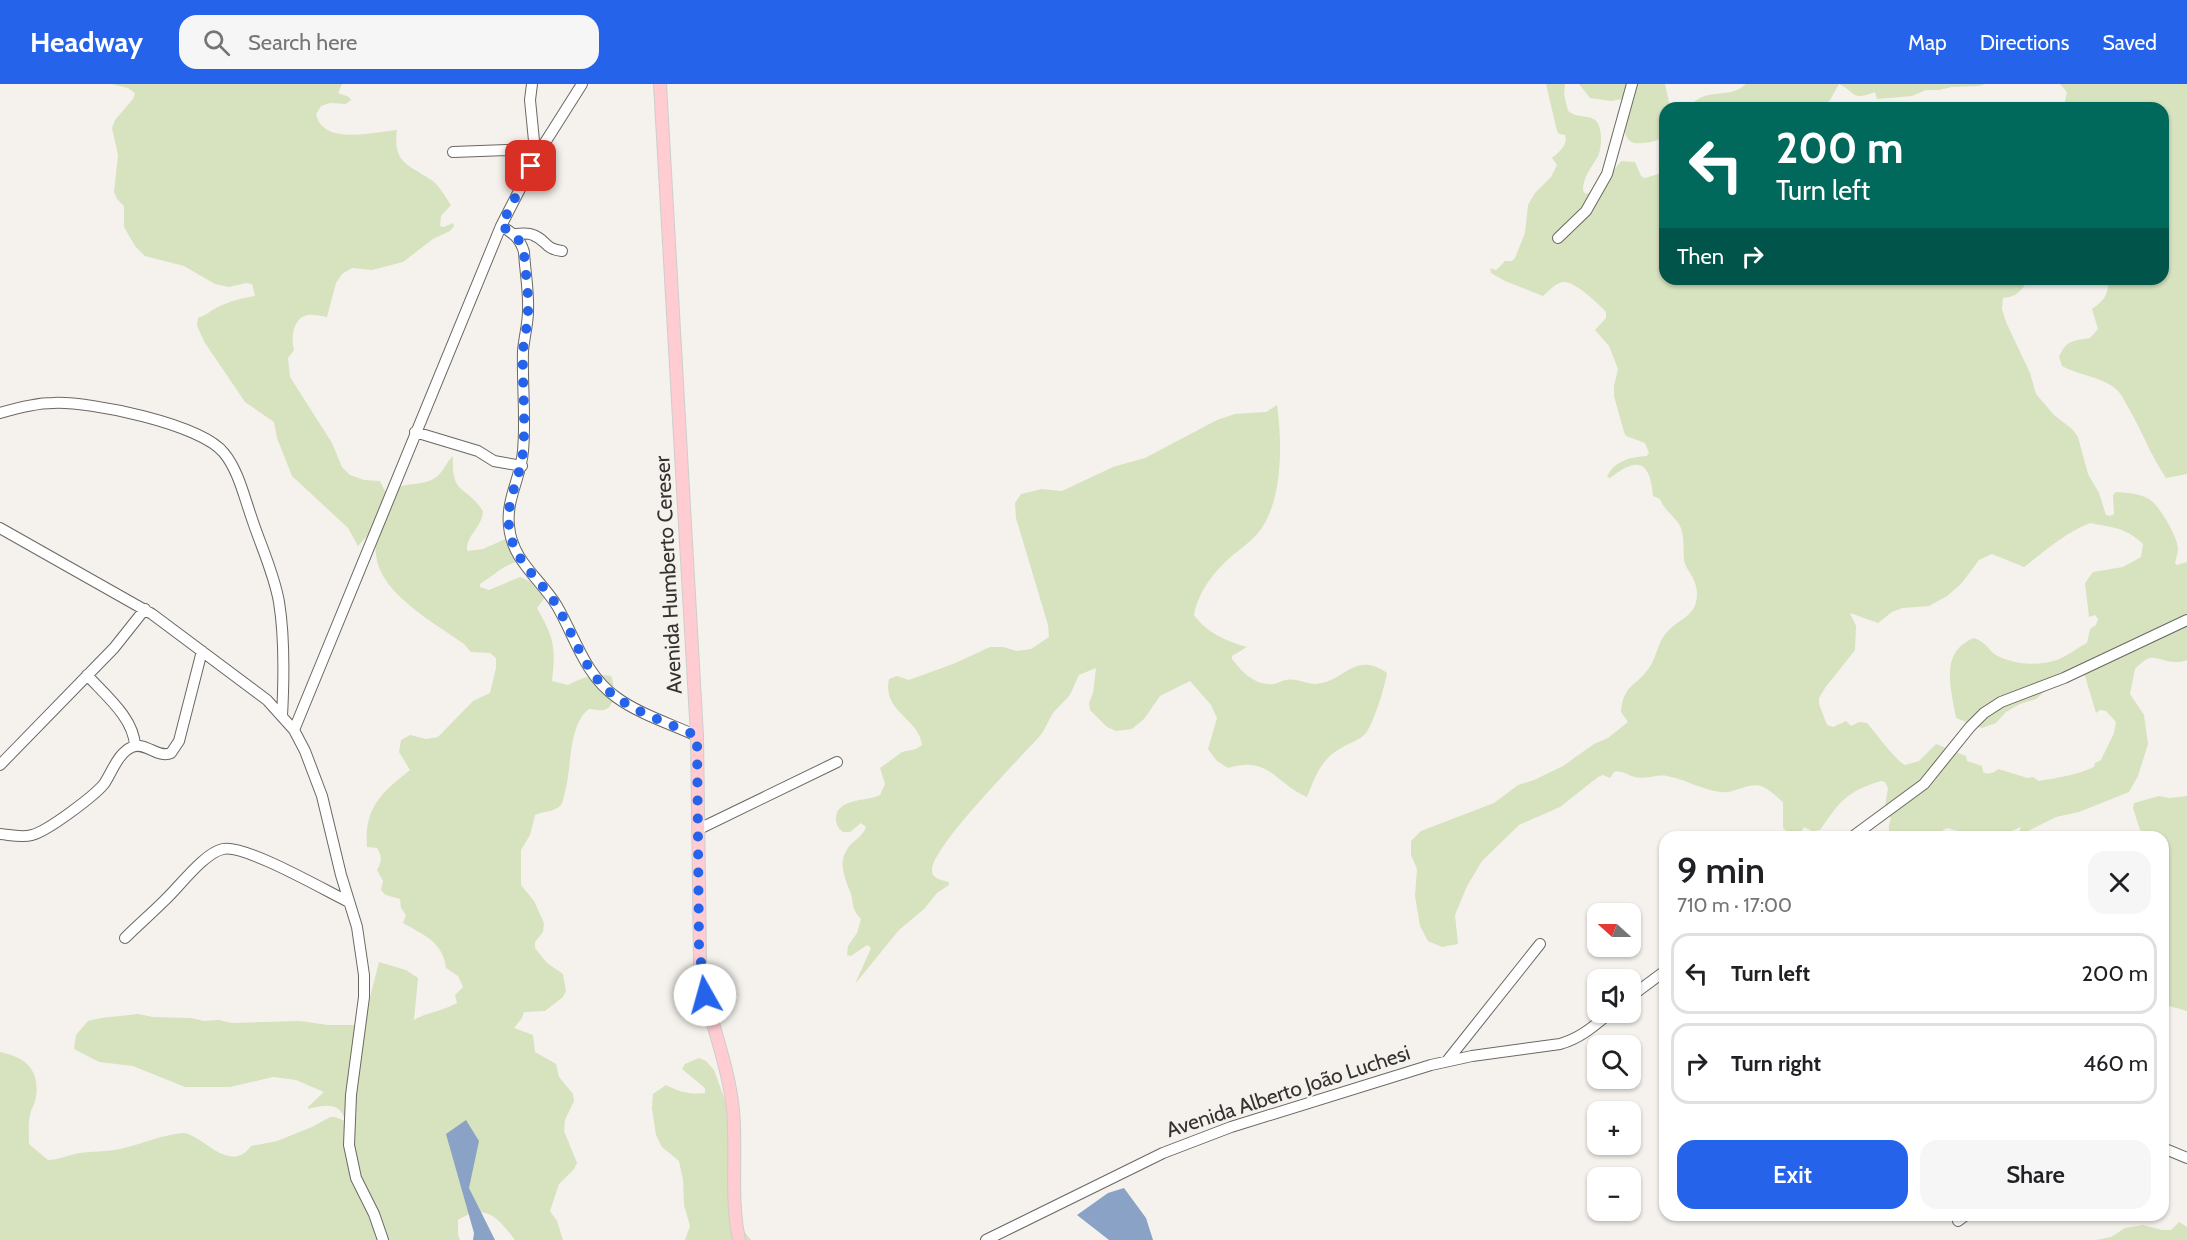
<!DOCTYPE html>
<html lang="en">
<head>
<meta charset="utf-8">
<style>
	:root { --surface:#fff; --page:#f6f6f6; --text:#202124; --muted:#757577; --line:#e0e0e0; --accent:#2563eb }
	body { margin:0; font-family:Cabin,sans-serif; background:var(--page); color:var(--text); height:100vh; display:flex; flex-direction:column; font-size:22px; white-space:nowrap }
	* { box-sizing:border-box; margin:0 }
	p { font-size:20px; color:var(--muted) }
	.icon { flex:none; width:33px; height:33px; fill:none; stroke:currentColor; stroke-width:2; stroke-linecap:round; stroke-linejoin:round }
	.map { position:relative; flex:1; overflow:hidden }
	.details { position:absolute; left:1659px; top:747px; width:510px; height:390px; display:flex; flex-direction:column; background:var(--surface); border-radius:18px; box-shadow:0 2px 4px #0004 }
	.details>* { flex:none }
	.banner { position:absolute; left:1659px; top:18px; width:510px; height:183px; border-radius:18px; box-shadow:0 2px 4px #0004; background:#00695c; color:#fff; overflow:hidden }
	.needle { width:39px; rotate:291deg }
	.fabs { position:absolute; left:1587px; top:819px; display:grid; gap:12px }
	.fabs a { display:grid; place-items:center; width:54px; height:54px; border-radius:12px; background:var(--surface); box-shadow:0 2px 4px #0004; font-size:30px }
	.pin { position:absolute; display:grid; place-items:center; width:51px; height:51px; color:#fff; margin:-26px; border-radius:12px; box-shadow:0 3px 9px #0006 }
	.me { position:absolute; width:66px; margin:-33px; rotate:353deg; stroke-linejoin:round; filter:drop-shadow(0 0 4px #0008) }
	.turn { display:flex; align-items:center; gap:21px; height:126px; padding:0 18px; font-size:27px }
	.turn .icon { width:78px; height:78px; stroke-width:2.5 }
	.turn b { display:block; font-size:42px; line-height:51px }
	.then { display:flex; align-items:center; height:57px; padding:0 18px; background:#0003; gap:12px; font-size:22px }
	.round { display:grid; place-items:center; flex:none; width:63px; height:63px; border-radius:18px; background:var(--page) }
	.headline { display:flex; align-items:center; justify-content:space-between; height:102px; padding:0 18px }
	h1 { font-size:36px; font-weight:600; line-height:45px }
	.cta { display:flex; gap:12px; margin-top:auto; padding:12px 18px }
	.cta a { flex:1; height:69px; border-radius:18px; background:var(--accent); color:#fff; font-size:24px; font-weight:600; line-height:69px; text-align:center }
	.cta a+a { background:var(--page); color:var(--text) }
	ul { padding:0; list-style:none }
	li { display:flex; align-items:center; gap:18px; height:81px; margin:0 12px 9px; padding:0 6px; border:3px solid var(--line); border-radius:18px }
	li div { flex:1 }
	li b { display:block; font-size:22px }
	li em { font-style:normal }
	header { display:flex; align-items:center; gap:36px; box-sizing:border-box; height:84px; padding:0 30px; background:var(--accent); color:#fff }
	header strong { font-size:28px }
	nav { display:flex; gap:33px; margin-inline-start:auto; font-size:21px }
	.search { width:420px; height:54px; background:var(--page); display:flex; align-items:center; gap:15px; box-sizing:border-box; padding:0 21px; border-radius:18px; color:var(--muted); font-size:22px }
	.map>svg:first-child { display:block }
	.green { fill:#d7e2bf; fill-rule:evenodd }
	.water { fill:#89a2c5 }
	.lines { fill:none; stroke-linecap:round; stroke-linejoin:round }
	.minor-casing { stroke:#6a6863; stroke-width:12 }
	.major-casing { stroke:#cececd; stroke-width:14 }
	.minor { stroke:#fff; stroke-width:10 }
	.major { stroke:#ffccd1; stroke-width:12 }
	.route { stroke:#2563eb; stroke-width:10; stroke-dasharray:0 18 }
	.labels { text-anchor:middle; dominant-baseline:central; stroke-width:4.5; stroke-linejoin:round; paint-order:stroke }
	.street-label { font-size:21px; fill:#333230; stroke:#f5f2ed }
</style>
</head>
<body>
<header>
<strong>Headway</strong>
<div class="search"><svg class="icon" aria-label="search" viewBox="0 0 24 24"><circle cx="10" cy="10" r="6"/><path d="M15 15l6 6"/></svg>Search here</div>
<nav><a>Map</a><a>Directions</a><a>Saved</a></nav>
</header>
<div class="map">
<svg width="2187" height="1156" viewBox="0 0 2187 1156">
	<rect width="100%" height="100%" fill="#f5f2ed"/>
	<path class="green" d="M111,0H342L338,9L349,13L351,16L346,20L330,19L321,22L316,30C323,62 373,48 397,46C392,81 411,81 434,98C441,104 446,114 451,121L441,132L440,142L444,143L453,139L454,142L450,147L433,155L403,178L372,186L352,184L342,190L336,199L327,233C321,232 312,230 307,231C292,235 291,255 294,266L288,274L290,293L332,359L342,383L350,391L364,396L380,397L385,407L389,408C393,406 398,403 402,402C413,399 424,401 435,394C443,389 446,378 453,372C451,412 465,400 483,427C482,444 466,451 467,467L483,465L510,453L518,455L520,460L516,478C502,482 493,492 480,500V503L489,506L520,493L538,501L546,512L537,524C554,554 556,563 552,597L568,601C582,594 595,589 611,592C615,600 616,624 604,626C600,627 593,625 589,625C568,641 572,683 565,708C564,712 563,718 561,721C555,728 543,727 535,731L530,751L521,766V801L534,817L544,839L543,848L535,858V864L547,879L563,890L566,907L563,913L545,927L524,928L522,934L514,944L533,951L535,968L556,980L559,993L573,1010L574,1017L565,1036L564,1047L577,1079L574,1085L559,1100L550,1127L557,1137L563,1156H515C498,1134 486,1118 458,1136V1151L460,1156H0V968C25,973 40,985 36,1013C35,1020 31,1025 30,1031C28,1040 29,1051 29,1060L48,1076C59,1076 68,1071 79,1069C93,1067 107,1068 120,1065C142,1060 161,1051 183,1049C201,1049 230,1092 251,1062L277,1057L312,1043L330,1033H335L345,1037C341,1017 323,1021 308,1025V1023L324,1008L296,996L273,993L230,1003H185L133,982L99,978L74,965L76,951L88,937L101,934L138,930L153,933L191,934L204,937L219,936L232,939L300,937L328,941H357L366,929L379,878L406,886L418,894L414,936C428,928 443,927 457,919L455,911L463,903L458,892L446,884C443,858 424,851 403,839L406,831L401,824L400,815L386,811L381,806L383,797L377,786C382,777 382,772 377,764L367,763C364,724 381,709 410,686L399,668L401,656L410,651L426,655L438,653L473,617L490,609L496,584V574L490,569L471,568L464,560C435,539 380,510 376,471C374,461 379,453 375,443L358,462L348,444L292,392L277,354L274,338L245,318L205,259L197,242L198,234C205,232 210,227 216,224C227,218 242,214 255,212L252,200L246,199L229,203L215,200L184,182L145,172L135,162L124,143V122L117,115L114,108L118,71L112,44L115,36L133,15L135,9L128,4Z
		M1546,0H1565L1564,10L1568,27C1579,35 1587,30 1595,36C1603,42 1602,64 1598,72C1591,85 1583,92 1583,107L1586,110C1601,106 1612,88 1621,77L1635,78L1641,92L1645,94L1665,88V195H2029C2022,206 2017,213 2003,214L2002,225L2006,238L2030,289L2036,310L2054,331L2072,345L2078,353L2088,390L2099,409L2106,431L2110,432L2114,430L2113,411L2116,408C2128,409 2138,409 2149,415C2159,421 2178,453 2178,465C2178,469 2176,475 2175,479L2177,481L2187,478V576C2168,583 2158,570 2147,575C2143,577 2138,582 2135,585L2130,610L2144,631L2148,660L2138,692L2129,708L2079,728L2056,733L2018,752L2021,743L1996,753H1982L1947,744L1943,746L1939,753H1894C1887,746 1888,743 1891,734L1884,728L1888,704L1885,698L1881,697C1846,708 1841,716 1820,746L1812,747L1804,743L1798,753H1793L1783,744V718C1776,712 1770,706 1761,702C1748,698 1734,710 1720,708C1702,706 1685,695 1667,692C1657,690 1645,696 1635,693C1627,691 1622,686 1614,688L1610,694L1603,691L1598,693L1560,723L1519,741L1482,777L1467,802L1455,831L1458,860L1442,863L1428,857L1420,842L1415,812L1417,785L1411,771V757L1421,747L1494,719L1518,701L1534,696L1563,682L1594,660L1608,654L1628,638L1621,628C1623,600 1636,603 1649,584C1657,573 1658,556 1668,547C1680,534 1697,532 1697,510C1697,494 1686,487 1684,476C1683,465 1685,450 1679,440C1673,431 1664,426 1660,415L1653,412C1650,377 1638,372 1610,394L1607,393C1614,377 1630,373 1647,372L1649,369L1645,359L1626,352L1624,348L1614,312V302L1618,285L1609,262L1595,246L1606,234V228C1599,220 1574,196 1563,198C1554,200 1549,207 1543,212L1505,197L1491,189L1490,184L1496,186L1505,177H1512L1515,174L1525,149L1528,121L1535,109L1551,93L1557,81L1552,74C1560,67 1568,61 1565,51L1559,50L1557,47ZM2090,439C2111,443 2127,444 2143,460L2141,473L2123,483L2093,488L2085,499L2089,533L2095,531L2098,535L2096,541L2090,545L2087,559C2077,564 2067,572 2057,576C2039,582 2013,581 1996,571C1987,565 1989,560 1974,554C1939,568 1951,604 1956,634L1982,644L1996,639L2006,628L2020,620L2036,615L2070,586L2085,592L2096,629L2100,626L2106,627L2116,638L2114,649L2101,676L2095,679L2094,683C2076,691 2057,694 2039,697L2033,693L2028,694L1998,685C1994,689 1989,691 1983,688L1982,682L1967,677L1966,672L1936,660L1919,677L1905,681C1895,676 1876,649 1867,639L1859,638L1851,642L1846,637L1833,643L1827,641L1819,620V614L1825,604L1855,566L1856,542L1850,529L1878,539L1892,528L1902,524L1929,522L1947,512L1961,500L1979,476L1992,470L2024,483C2045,467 2065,449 2090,439Z
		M1579,0H1665L1670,23L1665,24V50C1659,57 1652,58 1643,59C1616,63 1626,31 1628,14L1611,17L1590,14Z
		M1746,0H1986L1979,2L1952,3L1939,6H1926L1912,12L1877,15L1875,8C1851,17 1857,9 1839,0L1830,16L1821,24H1689C1705,1 1728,17 1746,0Z
		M2060,0H2187V390L2166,394C2151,372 2142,347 2128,323C2125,318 2122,311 2118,307C2103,292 2079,292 2062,282L2059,273C2066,256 2073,257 2090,254L2098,245L2092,225C2104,217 2109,210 2108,195H2163V24H2060L2064,22L2067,8Z
		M1277,321C1282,357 1283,410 1263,442C1256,454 1243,463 1233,471C1215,486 1198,508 1194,531C1207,549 1226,557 1247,563L1232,572V575C1242,588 1255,602 1274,600C1278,599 1283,596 1287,596C1296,594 1306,600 1315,600C1345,599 1353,566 1387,589C1385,602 1373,642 1365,650C1358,657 1349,659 1341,664C1321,675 1315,693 1307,713C1274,699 1270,671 1228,684L1217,677L1208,665L1217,634L1211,621L1190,597L1160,612L1144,635L1132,645L1116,647L1107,643L1090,626L1089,619L1093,609L1096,584L1079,591C1075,598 1073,606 1069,612C1064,618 1058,623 1053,629C1048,637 1045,646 1039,653C1020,674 932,763 932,786C932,795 942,796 949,798V801L937,809L924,825L899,846L855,900L871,864L867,861L851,872L847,871L848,862L857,849L861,835C849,822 855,817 849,805C844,792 838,777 848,764C853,756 862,754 866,743L861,739L850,748H843C838,744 837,742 836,736C835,714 865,718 880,711L885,700L880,684L902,668L916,665L922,661C919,634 882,628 889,595L897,592L909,596L953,580L990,563H1003L1017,567L1031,565L1049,553L1048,541L1016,434L1015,419L1021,410L1042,405L1062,407L1113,383L1145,374L1217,336L1235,330L1266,328Z
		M2159,712L2169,714L2187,712V927L2169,922L2163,930V753H2155L2140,746L2133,724L2134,719Z
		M699,974L706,977L714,986L725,1016L737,1060V1138L751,1156H685L690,1142L684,1121L683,1096L679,1077L662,1063L656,1051L652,1024L653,1010L666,1001C680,1008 690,1011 705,1009V1004L682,985L685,980Z
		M2179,1138L2187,1143V1156H2096L2111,1153L2125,1144L2143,1141L2162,1146H2171Z"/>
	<path class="water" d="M466,1036L479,1057L469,1104L495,1156H473L474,1149L446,1050Z
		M1124,1104L1146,1134L1153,1156H1109L1077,1131L1108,1109Z"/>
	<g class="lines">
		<g class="minor-casing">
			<path id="minor" d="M532,0L530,16L535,67
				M453,68L507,66L539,68
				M501,142C513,149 520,154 524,168C525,187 529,208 528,227C528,240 524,254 523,267C522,301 526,334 523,367C521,393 506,415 509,442C512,477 540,494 557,522C575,553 585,591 616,613C639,630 671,640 697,652
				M514,150C520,150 527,148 533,151C547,156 544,165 562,167
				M1558,154L1586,127L1607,90L1632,0
				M0,329C17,324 36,319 53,319C90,317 201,340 224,369C238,386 244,412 251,432C260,460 274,489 279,518C285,555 284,595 282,632
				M415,348L478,367L494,377L522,382
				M0,444L152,530L267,616L294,646L305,667L322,712L341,791L357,843L364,891V913L351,1011L349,1061L356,1094L374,1130L383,1156
				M87,591C105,611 134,634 135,662
				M294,646L501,142L539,68L582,0
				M0,681L114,564L145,525
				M699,745L837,678
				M0,750C11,751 22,754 32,751C48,747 94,712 104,700C112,688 118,669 132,663C145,657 158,675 171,669L179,657L202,567
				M1852,753L1924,700L1970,643L1984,629L2001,618L2064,594L2187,536
				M125,854C138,841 152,829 165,816C180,802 204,769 223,765C245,760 326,807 349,818
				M1630,913L1665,887
				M1447,977L1540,860
				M2163,1064L2187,1074
				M1958,1137L1966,1131
				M986,1156L1163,1069L1231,1043L1431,981L1472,972L1560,960C1581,954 1594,942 1611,928"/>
		</g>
		<g class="major-casing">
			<path id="major" d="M660,0L697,652L700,877C705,928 728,975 733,1026C737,1069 730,1113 739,1156"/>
		</g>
		<use href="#minor" class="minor"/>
		<use href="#major" class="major"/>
	</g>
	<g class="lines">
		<path class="route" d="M531,82L501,142C513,149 520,154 524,168C525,187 529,208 528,227C528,240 524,254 523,267C522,301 526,334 523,367C521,393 506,415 509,442C512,477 540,494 557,522C575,553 585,591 616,613C639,630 671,640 697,652L699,862L705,911"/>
	</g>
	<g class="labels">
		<g class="street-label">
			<text transform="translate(668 491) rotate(-93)">Avenida Humberto Cereser</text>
			<text transform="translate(1288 1007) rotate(-18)">Avenida Alberto João Luchesi</text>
		</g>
	</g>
</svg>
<div class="fabs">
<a><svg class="needle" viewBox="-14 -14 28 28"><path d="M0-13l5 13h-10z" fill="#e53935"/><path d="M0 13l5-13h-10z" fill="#757577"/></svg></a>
<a><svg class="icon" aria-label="sound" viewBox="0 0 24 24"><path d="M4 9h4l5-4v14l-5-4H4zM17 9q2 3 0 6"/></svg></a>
<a><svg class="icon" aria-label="search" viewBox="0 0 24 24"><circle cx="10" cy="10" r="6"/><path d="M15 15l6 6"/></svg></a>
<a>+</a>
<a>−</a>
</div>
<div class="pin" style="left:531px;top:82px;background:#d93025"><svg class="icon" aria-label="arrive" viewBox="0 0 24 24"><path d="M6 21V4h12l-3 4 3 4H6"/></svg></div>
<svg class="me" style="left:705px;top:911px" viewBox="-20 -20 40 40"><circle r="19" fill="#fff"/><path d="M0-13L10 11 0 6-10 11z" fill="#2563eb"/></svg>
<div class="banner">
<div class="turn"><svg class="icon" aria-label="left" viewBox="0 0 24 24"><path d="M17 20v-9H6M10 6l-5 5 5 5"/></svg><div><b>200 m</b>Turn left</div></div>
<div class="then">Then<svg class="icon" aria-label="right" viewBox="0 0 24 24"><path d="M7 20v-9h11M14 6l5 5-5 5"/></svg></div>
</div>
<section class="details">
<div class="headline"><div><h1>9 min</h1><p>710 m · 17:00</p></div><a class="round"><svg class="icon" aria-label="close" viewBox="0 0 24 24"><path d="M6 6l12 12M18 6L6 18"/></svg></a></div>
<ul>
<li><svg class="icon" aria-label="left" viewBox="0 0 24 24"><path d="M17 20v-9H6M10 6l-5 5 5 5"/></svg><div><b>Turn left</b></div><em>200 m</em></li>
<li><svg class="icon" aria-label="right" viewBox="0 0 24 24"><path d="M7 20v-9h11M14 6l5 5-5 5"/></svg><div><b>Turn right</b></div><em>460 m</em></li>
</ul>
<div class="cta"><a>Exit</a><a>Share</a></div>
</section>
</div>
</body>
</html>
